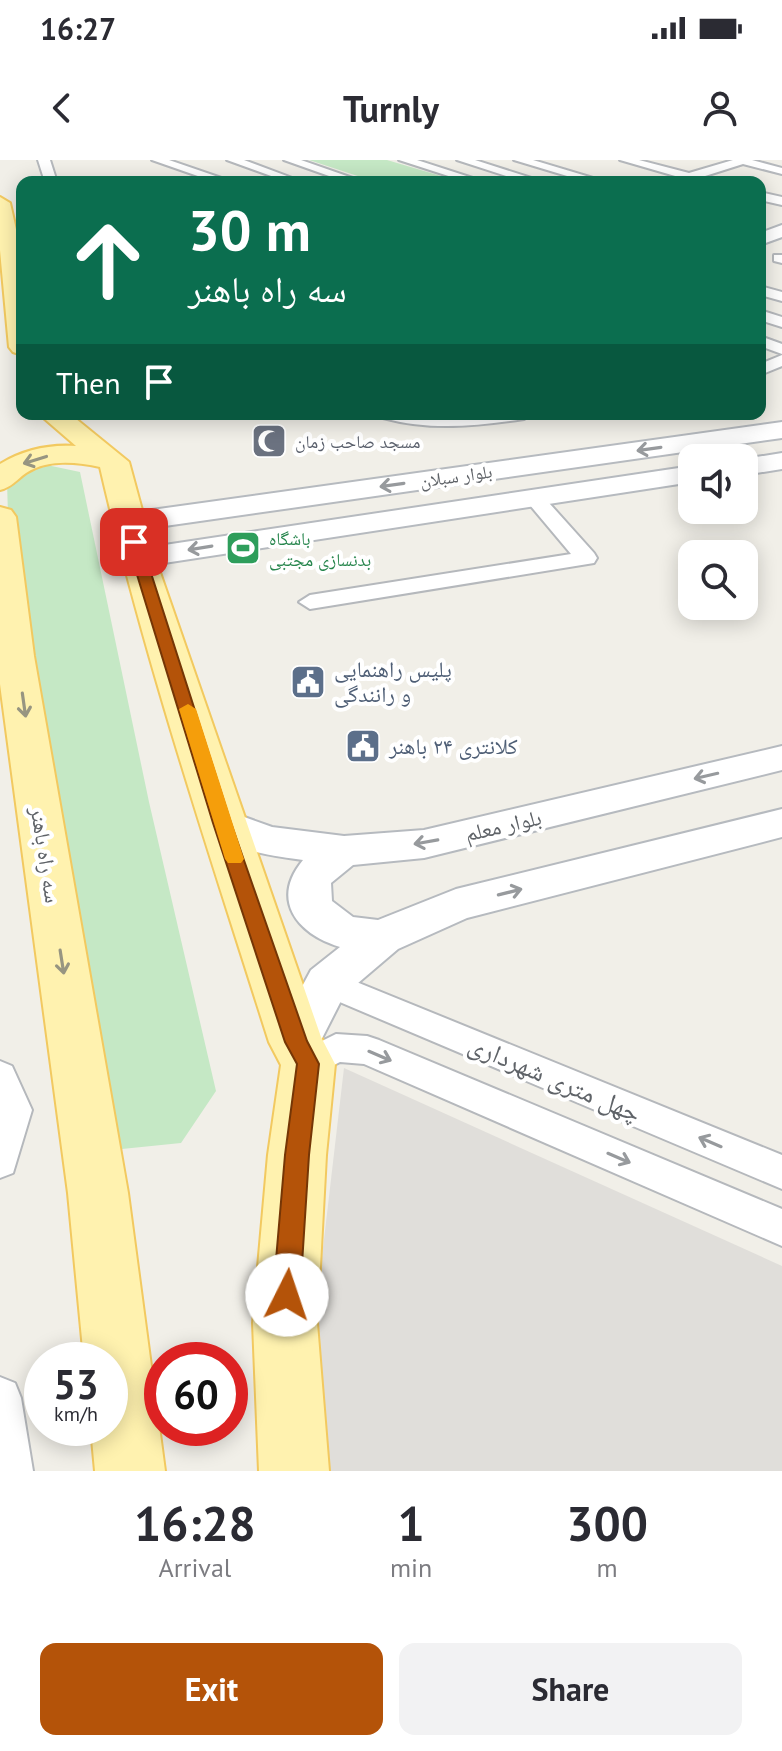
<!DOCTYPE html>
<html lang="en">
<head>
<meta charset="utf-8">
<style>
	:root { --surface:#fff; --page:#f2f2f3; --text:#2b2b33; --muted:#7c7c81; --accent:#b45309 }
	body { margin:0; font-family:"PT Sans","Noto Naskh Arabic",sans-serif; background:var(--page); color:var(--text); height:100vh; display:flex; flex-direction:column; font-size:30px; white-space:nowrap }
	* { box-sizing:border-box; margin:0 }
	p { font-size:26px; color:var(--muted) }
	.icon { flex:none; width:44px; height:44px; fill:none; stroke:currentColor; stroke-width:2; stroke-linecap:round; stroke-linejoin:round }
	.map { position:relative; height:1311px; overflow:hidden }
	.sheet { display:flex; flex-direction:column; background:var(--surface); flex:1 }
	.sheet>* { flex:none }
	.banner { position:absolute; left:16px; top:16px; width:750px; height:244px; border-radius:16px; box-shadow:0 4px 20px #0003; background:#0b6e4f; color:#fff; overflow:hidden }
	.fabs { position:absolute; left:678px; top:284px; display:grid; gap:16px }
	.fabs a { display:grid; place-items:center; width:80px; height:80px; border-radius:16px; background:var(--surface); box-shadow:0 4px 20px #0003; font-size:40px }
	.speed { position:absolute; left:24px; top:1182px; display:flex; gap:16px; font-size:40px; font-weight:700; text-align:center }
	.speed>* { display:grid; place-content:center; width:104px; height:104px; border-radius:50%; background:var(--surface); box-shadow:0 4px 20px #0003; line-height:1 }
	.speed small { font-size:20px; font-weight:400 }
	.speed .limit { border:12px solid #d22; background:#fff; color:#111 }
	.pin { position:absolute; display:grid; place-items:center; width:68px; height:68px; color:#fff; margin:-34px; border-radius:16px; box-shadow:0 4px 12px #0006 }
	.me { position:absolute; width:88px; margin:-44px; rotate:4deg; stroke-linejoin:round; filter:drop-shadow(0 0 6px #0008) }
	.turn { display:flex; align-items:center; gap:28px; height:168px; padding:0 40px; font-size:36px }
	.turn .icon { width:104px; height:104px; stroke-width:2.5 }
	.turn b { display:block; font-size:56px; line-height:68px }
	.then { display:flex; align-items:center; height:76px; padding:0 40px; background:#0003; gap:16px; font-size:30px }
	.eta { display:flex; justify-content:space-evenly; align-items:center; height:136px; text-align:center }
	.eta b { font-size:48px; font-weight:700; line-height:56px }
	.action { display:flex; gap:16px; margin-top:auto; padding:16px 40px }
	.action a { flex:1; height:92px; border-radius:16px; background:var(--accent); color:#fff; font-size:32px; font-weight:700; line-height:92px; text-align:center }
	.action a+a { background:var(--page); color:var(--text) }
	.status { display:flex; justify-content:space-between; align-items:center; height:56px; padding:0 40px; background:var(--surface); direction:ltr }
	.status svg { height:22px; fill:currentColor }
	header { display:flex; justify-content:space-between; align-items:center; height:104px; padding:0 40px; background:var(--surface); font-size:36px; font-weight:700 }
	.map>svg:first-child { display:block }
	.industrial { fill:#e0deda }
	.green { fill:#c5e8c5 }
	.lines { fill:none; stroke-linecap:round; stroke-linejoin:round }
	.street-casing { stroke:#b5b8bc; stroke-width:4 }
	.secondary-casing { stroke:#b6babf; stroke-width:4 }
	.primary-casing { stroke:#f2c960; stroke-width:4 }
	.street { fill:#fff; fill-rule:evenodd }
	.secondary { fill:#fff; fill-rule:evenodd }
	.primary { fill:#fff2af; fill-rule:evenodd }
	.oneway { stroke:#979a9d }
	.oneway2 { stroke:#979581 }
	.route { fill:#b45309; stroke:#753606; stroke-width:2 }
	.slow { fill:#f59e0b }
	.labels { text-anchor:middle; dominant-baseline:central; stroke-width:8; stroke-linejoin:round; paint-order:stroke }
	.far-worship-label { font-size:18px; fill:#5b616d; stroke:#fff; text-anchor:start }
	.far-street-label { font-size:18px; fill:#5f6368; stroke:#fff }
	.far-leisure-label { font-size:18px; fill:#27864d; stroke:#fff; text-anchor:start }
	.service-label { font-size:22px; fill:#4e5e75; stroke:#fff; text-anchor:start }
	.street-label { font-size:22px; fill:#5f6368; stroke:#fff }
	.near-street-label { font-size:26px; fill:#5f6368; stroke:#fff }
</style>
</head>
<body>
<div class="status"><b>16:27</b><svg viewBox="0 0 49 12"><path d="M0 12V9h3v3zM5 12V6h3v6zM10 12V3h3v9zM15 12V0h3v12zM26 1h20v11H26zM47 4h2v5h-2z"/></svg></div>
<header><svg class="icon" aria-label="back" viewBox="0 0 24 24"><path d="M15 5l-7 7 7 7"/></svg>Turnly<svg class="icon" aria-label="person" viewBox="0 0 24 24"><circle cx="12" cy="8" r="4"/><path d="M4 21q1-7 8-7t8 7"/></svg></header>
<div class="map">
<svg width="782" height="1311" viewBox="0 0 782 1311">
	<rect width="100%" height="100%" fill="#f1efe8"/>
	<path class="industrial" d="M344,908L782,1106V1311H297Z"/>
	<path class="green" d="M309,0H387L461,22H376Z
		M42,304L80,312L149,642L216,931L181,983L112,990L8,356L7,321Z"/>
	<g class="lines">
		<g class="street-casing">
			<path id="street" d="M38,0H50L57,22H45Z
				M152,0H169L233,22H215Z
				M227,0H244L295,19L285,21Z
				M284,0H301L364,22H346Z
				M399,0H417L485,22H467Z
				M457,0H475L544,22H525Z
				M514,0H533L603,21L587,22Z
				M620,0H639L689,13L733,0H752L782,8V14L743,4L702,17L715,22L689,20Z
				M760,32L782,37V45L760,40Z
				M774,95H782V103L774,101Z
				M760,126L782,132V141L760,135Z
				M760,150L782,157V167L760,160Z
				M760,176L782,184V194L760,186Z
				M782,195V206L760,215V204Z
				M380,254L439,257L533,254L524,259C475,266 431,271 383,258Z
				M534,332L541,334L594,393L597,398L594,403L310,449L299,442L310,435L571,394L524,338Z
				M327,810L782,995V1029L316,832L311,823L316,814Z
				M336,874L367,876L379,880L782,1049V1086L364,904L340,902L308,918L296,914L291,904L296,894Z
				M0,901L12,906L32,950L13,1013L0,1018Z
				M0,1217L15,1223L21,1238L33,1311H0Z"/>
		</g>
		<g class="secondary-casing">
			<path id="secondary" d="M782,65V77L760,85V73Z
				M782,262V278L130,371L120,368L115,362L120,356L130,353Z
				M782,293V309L744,315V299Z
				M692,306V322L138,407L127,404L123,398L127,392L138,389Z
				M782,586V610L424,698L353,705L331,723L332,741L353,757L378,760L456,729L782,649V677L467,758L398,789L344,835L313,896L296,902L279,896L272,882L311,810L340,787C297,774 270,740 303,700C274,696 218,689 202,663L208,653L222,649L272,667L344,676L424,670Z"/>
		</g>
		<g class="primary-casing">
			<path id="primary" d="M0,37L10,43L22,96V195L13,192L9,187L0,90Z
				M39,254H70L129,302L155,398L321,877L335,904L326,995L317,1163L329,1311H259L253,1163L268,995L281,905L269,882C209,692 145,502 100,307C76,302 48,299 26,313C16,320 12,327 0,330V304C23,290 49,284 76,286Z
				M0,347L11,350L16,357L34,496L128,1033L165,1311H95L91,1268H110V1200H84L68,1033L0,524Z"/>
		</g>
		<use href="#street" class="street"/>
		<use href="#secondary" class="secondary"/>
		<use href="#primary" class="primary"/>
	</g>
	<defs><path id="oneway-shaft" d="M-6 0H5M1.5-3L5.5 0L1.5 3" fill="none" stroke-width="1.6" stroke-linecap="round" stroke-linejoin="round" transform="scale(2)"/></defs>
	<g class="oneway">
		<use href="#oneway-shaft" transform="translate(649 289) rotate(172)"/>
		<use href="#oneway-shaft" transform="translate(392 325) rotate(172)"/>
		<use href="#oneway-shaft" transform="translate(200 388) rotate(171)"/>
		<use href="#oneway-shaft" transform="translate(706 616) rotate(167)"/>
		<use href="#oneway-shaft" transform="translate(426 682) rotate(170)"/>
		<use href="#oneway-shaft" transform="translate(510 732) rotate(-14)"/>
		<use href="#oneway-shaft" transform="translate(380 896) rotate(23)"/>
		<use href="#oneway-shaft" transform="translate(710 982) rotate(-157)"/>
		<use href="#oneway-shaft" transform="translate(619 998) rotate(23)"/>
	</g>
	<g class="oneway2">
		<use href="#oneway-shaft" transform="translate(35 300) rotate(163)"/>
		<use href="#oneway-shaft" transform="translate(24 545) rotate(82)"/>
		<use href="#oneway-shaft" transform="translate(62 802) rotate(81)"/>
	</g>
	<path class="route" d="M134,378L141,382L231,663L307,881L319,904L309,995L300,1135L296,1144L287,1148L277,1144L273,1135L285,995L297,904L285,882L213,663L127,382Z"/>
	<path class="slow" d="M188,544L196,549L244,699L241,703H228L225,699L179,549Z"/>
	<defs>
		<g id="mosque-square" transform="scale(1.8)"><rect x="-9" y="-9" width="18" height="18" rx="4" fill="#6b7280" stroke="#fff"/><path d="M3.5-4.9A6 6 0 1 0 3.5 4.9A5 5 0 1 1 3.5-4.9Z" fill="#fff"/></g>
		<g id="stadium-square" transform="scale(1.8)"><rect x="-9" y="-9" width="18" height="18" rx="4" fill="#2e9e5b" stroke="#fff"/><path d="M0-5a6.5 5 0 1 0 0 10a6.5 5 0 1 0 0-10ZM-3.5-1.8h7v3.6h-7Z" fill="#fff"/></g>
		<g id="civic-square" transform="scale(1.8)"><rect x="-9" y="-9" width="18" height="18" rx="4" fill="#5c6f8a" stroke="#fff"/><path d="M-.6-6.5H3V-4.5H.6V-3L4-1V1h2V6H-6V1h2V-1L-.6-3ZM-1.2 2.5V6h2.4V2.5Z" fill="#fff"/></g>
	</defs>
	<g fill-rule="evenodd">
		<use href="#mosque-square" x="269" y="281"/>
		<use href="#stadium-square" x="243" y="388"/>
		<use href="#civic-square" x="308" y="522"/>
		<use href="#civic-square" x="363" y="586"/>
	</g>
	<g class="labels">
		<g class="far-worship-label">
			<text x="295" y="281">مسجد صاحب زمان</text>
		</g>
		<g class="far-street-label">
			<text transform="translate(456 316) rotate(-8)">بلوار سبلان</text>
		</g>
		<g class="far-leisure-label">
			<text x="269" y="378">باشگاه<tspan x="269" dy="21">بدنسازی مجتبی</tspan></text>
		</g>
		<g class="service-label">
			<text x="334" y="509">پلیس راهنمایی<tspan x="334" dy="25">و رانندگی</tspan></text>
			<text x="389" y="586">کلانتری ۲۴ باهنر</text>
		</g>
		<g class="street-label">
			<text transform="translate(503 665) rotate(-13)">بلوار معلم</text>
			<text transform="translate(46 695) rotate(81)">سه راه باهنر</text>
		</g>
		<g class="near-street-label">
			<text transform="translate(555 918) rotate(23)">چهل متری شهرداری</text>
		</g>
	</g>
</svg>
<div class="fabs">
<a><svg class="icon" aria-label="sound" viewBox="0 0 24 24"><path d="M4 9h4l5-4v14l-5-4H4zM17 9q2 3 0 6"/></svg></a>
<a><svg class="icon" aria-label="search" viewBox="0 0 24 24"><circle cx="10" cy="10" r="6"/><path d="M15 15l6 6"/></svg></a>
</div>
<div class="speed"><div>53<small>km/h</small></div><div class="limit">60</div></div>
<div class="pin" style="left:134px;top:382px;background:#d93025"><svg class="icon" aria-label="arrive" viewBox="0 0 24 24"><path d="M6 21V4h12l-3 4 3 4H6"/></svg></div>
<svg class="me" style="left:287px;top:1135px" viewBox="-20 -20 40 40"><circle r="19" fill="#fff"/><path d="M0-13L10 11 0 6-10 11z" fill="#b45309"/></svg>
<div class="banner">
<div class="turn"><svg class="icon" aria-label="ahead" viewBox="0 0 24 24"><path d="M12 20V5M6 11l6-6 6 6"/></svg><div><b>30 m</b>سه راه باهنر</div></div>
<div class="then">Then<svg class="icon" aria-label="arrive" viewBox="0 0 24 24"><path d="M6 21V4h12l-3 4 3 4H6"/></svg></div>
</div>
</div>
<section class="sheet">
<div class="eta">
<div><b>16:28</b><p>Arrival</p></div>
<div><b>1</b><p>min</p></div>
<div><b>300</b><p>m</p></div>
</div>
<div class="action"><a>Exit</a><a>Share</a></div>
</section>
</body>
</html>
